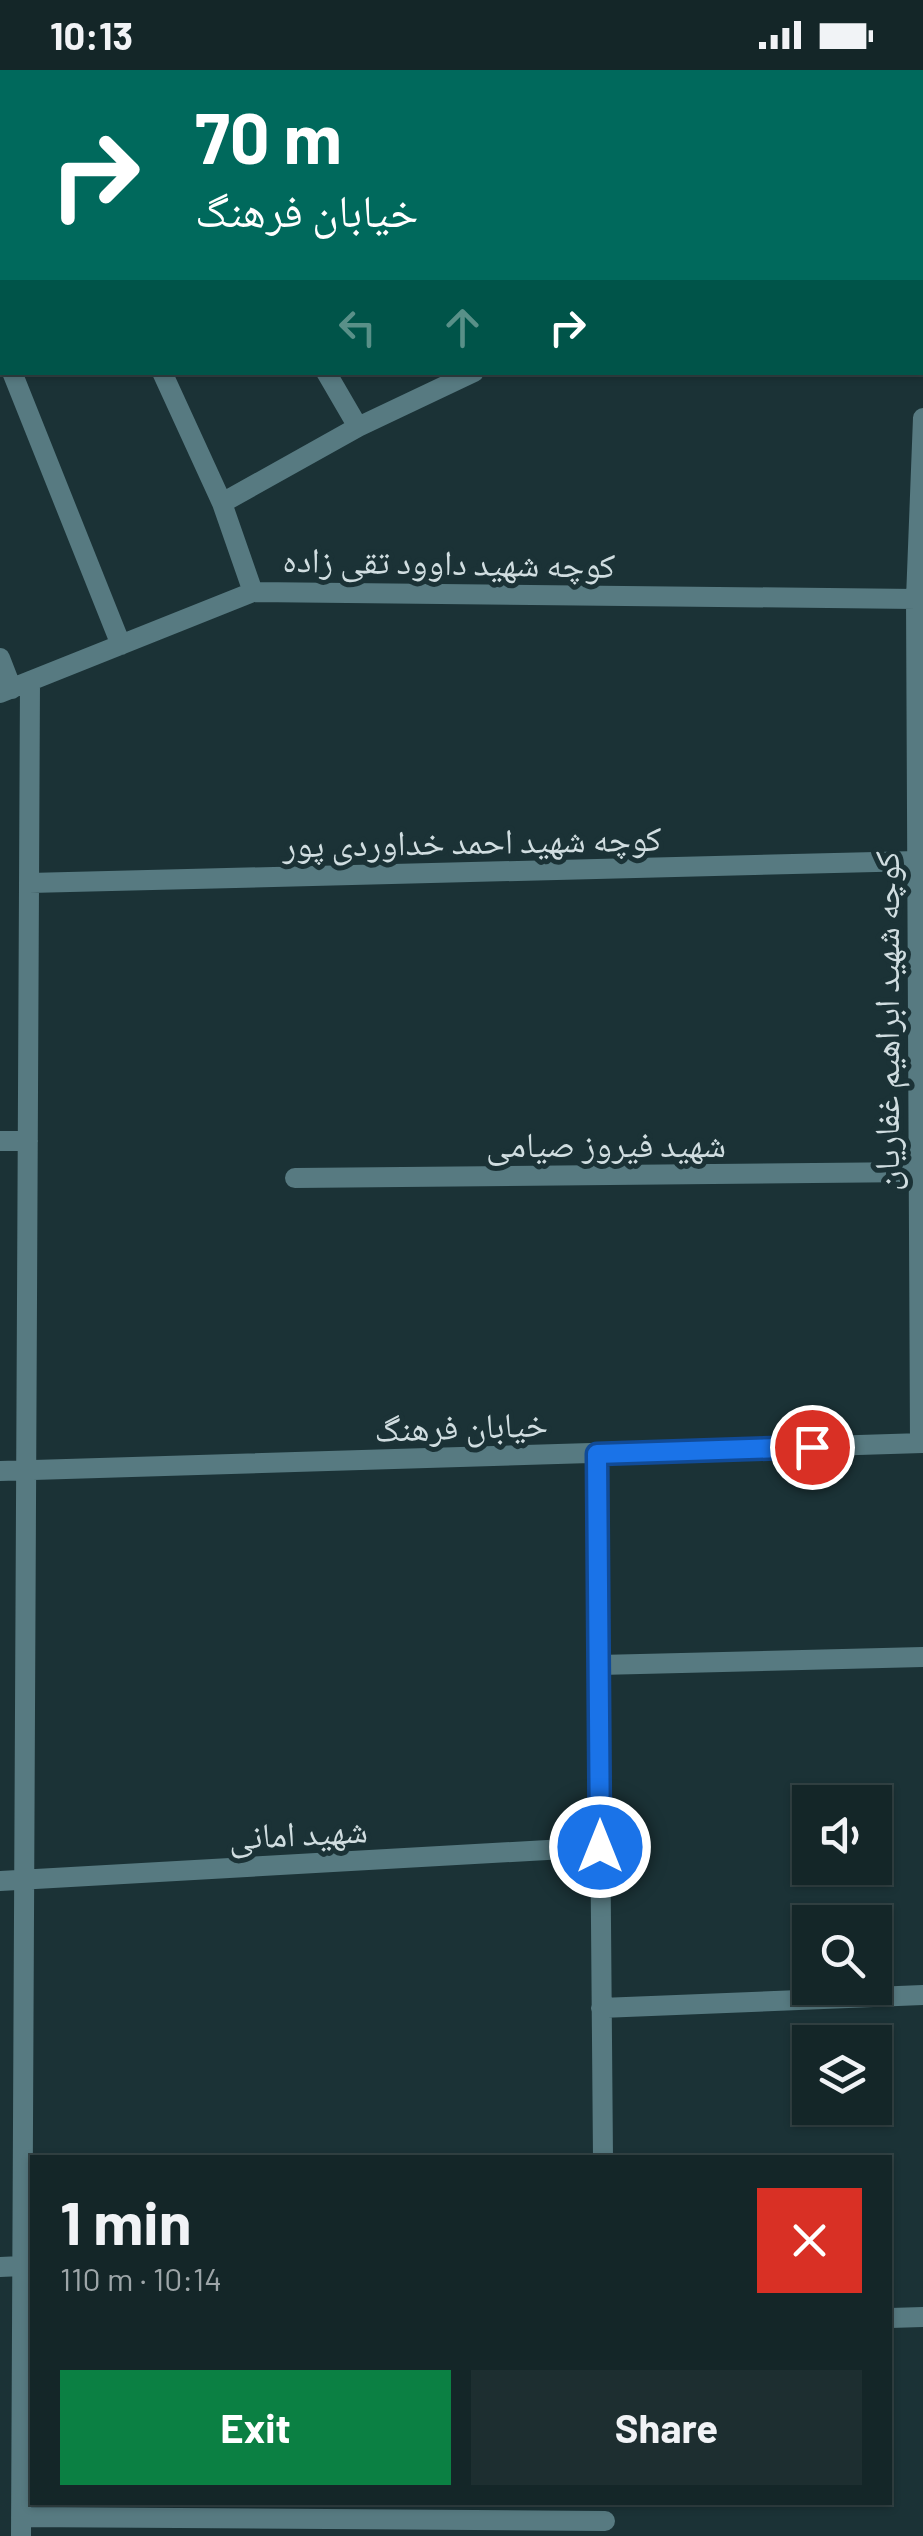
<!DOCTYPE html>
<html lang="en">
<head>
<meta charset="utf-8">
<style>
	:root { --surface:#142628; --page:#1d2e30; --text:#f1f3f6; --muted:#9da5a8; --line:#334345; --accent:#0b8043 }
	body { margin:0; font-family:Barlow,"Noto Naskh Arabic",sans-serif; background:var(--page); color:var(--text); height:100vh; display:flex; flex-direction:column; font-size:38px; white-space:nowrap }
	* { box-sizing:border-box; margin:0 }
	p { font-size:32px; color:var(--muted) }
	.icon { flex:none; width:55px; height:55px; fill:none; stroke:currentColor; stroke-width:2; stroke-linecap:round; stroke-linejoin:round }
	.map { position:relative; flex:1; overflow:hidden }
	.sheet { position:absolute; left:30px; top:2085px; width:862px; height:350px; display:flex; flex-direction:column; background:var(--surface); border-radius:0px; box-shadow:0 2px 8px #0004,0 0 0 2px var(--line) }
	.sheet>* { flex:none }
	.guide { position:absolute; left:0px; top:0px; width:925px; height:305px; box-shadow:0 2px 8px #0004,0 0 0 2px var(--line); background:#00695c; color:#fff; overflow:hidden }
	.tools { position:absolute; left:792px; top:1715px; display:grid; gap:20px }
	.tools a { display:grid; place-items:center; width:100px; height:100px; border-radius:0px; background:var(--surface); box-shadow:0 2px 8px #0004,0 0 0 2px var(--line); font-size:50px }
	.pin { position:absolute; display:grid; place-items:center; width:85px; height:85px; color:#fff; margin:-42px; border:5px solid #fff; border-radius:50%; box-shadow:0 2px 10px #0007 }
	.me { position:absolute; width:110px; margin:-55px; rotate:0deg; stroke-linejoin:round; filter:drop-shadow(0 0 8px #0008) }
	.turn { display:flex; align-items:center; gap:35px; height:210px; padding:0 30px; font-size:45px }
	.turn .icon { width:130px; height:130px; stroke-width:2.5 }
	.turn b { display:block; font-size:70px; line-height:85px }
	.lanes { display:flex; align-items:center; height:95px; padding:0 30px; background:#0003; justify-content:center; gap:50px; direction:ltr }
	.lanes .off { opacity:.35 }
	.round { display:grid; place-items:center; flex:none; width:105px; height:105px; border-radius:0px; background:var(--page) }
	.head { display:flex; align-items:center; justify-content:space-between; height:170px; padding:0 30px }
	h1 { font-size:60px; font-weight:700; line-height:75px }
	.cta { display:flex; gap:20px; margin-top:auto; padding:20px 30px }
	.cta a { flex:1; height:115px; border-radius:0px; background:var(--accent); color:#fff; font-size:40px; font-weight:700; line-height:115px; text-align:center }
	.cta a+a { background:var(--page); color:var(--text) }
	.status { display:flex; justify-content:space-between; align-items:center; height:70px; padding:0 50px; background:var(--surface); direction:ltr }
	.status svg { height:28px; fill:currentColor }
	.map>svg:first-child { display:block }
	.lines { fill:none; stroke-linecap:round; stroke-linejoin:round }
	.service { stroke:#577a81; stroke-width:20 }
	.minor { stroke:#577a81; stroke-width:20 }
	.secondary { stroke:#6ba5af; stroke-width:20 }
	.route-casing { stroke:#114b97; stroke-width:25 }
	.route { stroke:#1a73e8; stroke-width:18 }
	.labels { text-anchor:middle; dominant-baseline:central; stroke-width:10; stroke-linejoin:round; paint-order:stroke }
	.street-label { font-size:35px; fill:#d0dde0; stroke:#1b3236 }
</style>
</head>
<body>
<div class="status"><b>10:13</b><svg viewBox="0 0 49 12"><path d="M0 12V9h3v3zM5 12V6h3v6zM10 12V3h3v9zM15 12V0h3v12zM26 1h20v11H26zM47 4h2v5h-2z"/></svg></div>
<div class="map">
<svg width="923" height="2466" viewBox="0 0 923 2466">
	<rect width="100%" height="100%" fill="#1b3236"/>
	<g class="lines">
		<path class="service" d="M295,1108L918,1102"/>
		<path class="minor" d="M555,0L556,2
			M793,0V2
			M922,72H923
			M0,76L2,82
			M922,251H923
			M0,274L2,280
			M12,302L121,575
			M162,302L222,433L253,522
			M326,302L358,357
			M222,433L358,357L474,302
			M0,588L12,619
			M0,623L253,522L916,529
			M29,813L917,791
			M0,1071H28
			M920,1373L916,529L923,348
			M597,1383L603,2088
			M0,1401L923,1373
			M599,1595L923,1587
			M0,1811L600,1777
			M601,1938L923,1925
			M0,2197L22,2196
			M890,2248L923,2247
			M21,2447L605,2451
			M21,2466L30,611"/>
		<path class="secondary" d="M625,2L631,0
			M0,252L2,251"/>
	</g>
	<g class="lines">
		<g class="route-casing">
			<path id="route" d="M600,1777L597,1384L812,1377"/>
		</g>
		<use href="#route" class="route"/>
	</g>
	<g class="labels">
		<g class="street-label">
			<text transform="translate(449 491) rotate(1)">کوچه شهید داوود تقی زاده</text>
			<text transform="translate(472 770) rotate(-1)">کوچه شهید احمد خداوردی پور</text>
			<text transform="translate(885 951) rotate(-90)">کوچه شهید ابراهیم غفاریان</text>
			<text x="606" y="1073">شهید فیروز صیامی</text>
			<text transform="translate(461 1355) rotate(-2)">خیابان فرهنگ</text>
			<text transform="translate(298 1762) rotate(-3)">شهید امانی</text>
		</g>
	</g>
</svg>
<div class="tools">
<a><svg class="icon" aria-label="sound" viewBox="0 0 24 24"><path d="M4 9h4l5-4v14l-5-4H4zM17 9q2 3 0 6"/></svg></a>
<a><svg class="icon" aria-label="search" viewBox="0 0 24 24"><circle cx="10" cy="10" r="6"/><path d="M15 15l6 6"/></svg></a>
<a><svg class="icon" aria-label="layers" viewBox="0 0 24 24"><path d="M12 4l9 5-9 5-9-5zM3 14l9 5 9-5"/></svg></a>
</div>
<div class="pin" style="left:812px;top:1377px;background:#d93025"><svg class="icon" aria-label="arrive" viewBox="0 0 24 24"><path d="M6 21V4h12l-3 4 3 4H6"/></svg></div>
<svg class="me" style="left:600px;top:1777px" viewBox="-20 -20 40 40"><circle r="17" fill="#1a73e8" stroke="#fff" stroke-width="3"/><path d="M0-11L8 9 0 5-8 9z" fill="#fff"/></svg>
<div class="guide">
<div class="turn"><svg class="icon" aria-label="right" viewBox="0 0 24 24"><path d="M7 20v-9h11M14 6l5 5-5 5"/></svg><div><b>70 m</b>خیابان فرهنگ</div></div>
<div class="lanes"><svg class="icon off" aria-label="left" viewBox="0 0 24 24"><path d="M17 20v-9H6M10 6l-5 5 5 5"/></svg><svg class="icon off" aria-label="ahead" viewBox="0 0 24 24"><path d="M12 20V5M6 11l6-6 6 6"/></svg><svg class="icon" aria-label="right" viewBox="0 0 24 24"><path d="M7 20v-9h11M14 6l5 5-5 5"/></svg></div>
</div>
<section class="sheet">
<div class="head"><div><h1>1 min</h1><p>110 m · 10:14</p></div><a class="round" style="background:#d93025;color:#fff"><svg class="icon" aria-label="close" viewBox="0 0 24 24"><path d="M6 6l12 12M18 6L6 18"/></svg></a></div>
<div class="cta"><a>Exit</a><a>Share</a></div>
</section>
</div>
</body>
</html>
